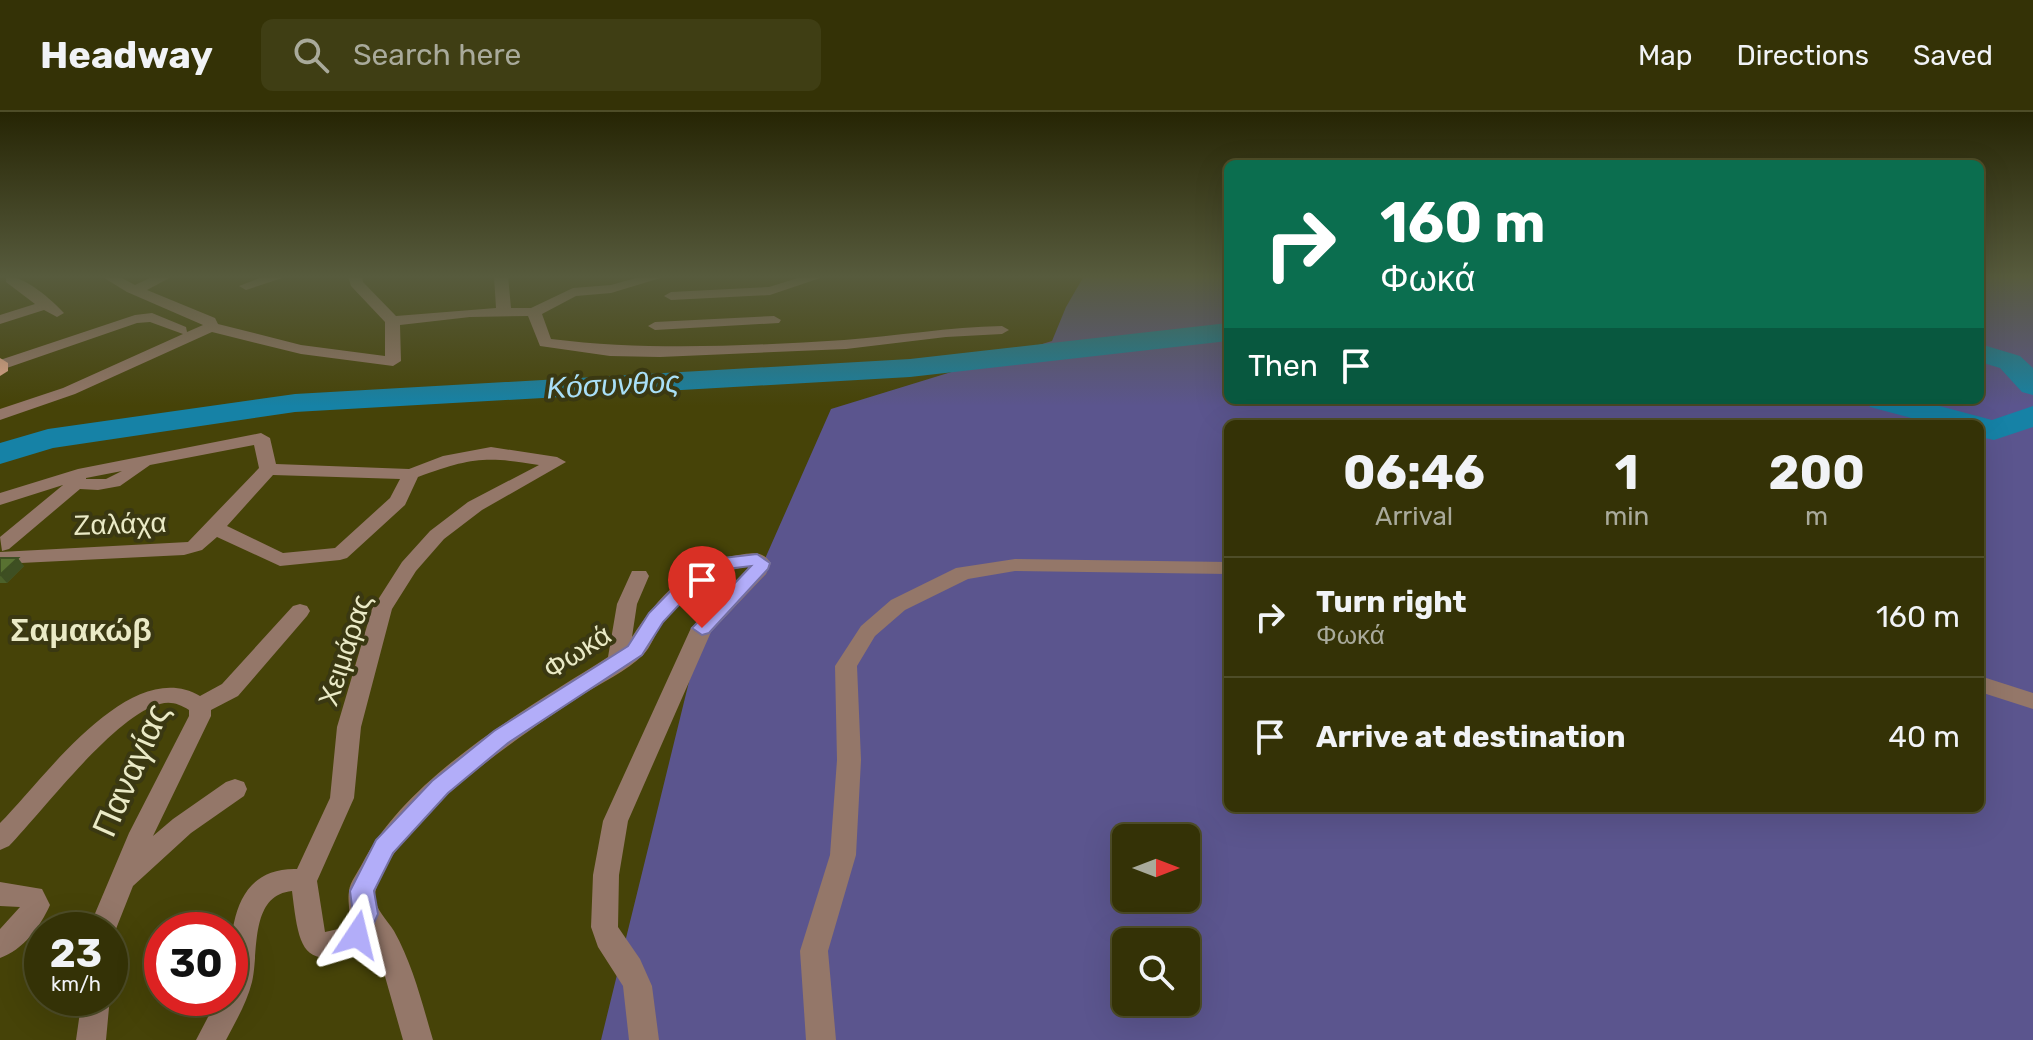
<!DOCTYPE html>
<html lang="en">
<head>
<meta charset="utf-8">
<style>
	:root { --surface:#343206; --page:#3f3e14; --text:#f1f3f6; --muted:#a9aa9b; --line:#4e4d28 }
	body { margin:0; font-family:Rubik,sans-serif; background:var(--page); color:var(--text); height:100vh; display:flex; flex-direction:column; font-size:30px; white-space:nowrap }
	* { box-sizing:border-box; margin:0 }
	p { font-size:26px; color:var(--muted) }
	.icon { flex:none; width:44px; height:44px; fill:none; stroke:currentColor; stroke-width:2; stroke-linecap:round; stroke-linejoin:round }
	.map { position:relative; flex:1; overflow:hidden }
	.details { position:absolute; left:1224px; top:308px; width:760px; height:392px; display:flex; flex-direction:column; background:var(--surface); border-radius:12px; box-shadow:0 8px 32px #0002,0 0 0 2px var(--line) }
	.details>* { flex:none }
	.top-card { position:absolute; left:1224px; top:48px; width:760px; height:244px; border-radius:12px; box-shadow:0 8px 32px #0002,0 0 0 2px var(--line); background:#0b6e4f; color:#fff; overflow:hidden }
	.needle { width:52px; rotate:90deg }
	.tools { position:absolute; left:1112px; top:712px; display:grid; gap:16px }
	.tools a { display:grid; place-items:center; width:88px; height:88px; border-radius:12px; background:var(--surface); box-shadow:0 8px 32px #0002,0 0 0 2px var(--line); font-size:40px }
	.speed { position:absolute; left:24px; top:800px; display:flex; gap:16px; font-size:40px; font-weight:700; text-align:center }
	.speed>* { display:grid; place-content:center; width:104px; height:104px; border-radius:50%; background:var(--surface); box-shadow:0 8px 32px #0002,0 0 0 2px var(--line); line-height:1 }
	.speed small { font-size:20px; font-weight:400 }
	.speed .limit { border:12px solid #d22; background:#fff; color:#111 }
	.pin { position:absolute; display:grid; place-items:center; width:68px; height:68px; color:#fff; margin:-82px -34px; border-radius:50% 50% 50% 0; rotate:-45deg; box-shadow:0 0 8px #0007 }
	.pin .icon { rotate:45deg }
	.me { position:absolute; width:88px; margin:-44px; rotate:10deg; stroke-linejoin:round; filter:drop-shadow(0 0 6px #0008) }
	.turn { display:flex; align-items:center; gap:28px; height:168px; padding:0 24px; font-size:36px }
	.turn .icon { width:104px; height:104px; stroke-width:2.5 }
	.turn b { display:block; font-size:56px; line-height:68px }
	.then { display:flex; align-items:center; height:76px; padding:0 24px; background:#0003; gap:16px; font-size:30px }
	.eta { display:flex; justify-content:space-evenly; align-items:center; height:136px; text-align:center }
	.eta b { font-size:48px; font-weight:700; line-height:56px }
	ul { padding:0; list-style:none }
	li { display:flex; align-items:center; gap:24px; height:120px; padding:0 24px; border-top:2px solid var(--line) }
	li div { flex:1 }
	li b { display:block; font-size:30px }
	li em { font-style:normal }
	header { display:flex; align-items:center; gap:48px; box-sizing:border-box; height:112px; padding:0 40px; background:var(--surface); border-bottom:2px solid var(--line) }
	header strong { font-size:38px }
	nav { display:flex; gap:44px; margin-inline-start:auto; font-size:28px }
	.search { width:560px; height:72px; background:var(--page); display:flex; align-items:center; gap:20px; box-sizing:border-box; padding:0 28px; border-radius:12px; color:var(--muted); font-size:30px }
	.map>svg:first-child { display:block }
	.green { fill:#5b558e; fill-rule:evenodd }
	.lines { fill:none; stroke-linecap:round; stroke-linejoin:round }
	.river { fill:#1682a6; fill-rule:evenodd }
	.minor { fill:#947769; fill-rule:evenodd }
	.major { fill:#e6ab8f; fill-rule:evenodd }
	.wall { fill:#4c612a }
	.shaded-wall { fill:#3e4f22 }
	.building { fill:#587131; stroke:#3e4f22; stroke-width:2 }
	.route { fill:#b2adf9; stroke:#7470a2; stroke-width:2 }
	.labels { text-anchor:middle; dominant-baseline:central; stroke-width:8; stroke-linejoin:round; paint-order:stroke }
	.street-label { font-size:28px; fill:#eaeac6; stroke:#3a3812 }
	.water-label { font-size:30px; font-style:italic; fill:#a9dff7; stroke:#3a3812 }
	.quarter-label { font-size:32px; font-weight:bold; fill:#eaeac6; stroke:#3a3812 }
	.near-street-label { font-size:34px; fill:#eaeac6; stroke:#3a3812 }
</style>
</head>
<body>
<header>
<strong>Headway</strong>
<div class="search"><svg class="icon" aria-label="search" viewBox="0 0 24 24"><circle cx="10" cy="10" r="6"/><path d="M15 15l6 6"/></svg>Search here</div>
<nav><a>Map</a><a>Directions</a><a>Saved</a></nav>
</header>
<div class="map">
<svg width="2033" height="928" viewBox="0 0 2033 928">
	<rect width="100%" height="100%" fill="#464308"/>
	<path class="green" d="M1084,164H1228V288H1980V164H2033V928H601L698,533L753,474L831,297L1052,229L1066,195ZM1228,312H1980V696H1228ZM1126,726H1186V786H1126ZM1126,830H1186V890H1126Z"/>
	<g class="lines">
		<path class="river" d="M1228,211V229L910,265L295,300L53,336L0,352V331L48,317L295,282L910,247Z
			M1980,232L2020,244L2033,256V283L2022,280L2000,256L1980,250Z
			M1865,288H1917L1992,308L2033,294V315L1994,328L1980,325V312H1934L1870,295Z"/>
		<path class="minor" d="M6,164C25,164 52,188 64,201L57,205L44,198L0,212V203L35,192L6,170Z
			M101,164H118L135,173L154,164H173L147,178L215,206L218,212L301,233L385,244V210L351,174L348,164H362L363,170L396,204L496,196L494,164H508L511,196H531L573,176L611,173L643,164H667L611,181L576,184L542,202L551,227C648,239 746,234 844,228C897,224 949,215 1002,214L1009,218L1002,222L946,225L846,237L660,245L610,244L540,234L528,204L470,205L400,213L401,249L393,254L301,242L212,220L75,282L0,308V297L63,276L183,222L150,210L137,211L1,258L0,248L135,203L152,201L186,215L187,220L203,213L127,180Z
			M265,164H288L246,178L239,174Z
			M804,164H826L770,183L671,188L664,184L671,180L769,175Z
			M774,204L781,208L779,211L655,218L648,214L655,210Z
			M261,321L270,326L276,352L409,357L443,344L491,335L557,345L566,350L482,398L444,427L416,459L392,497L361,615L354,686L317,769L325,820L347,815C352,801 347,792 349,779C350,770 358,760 362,752C408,663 525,598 608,545L617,492L632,459H646L649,464L637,492L632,525C658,485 689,451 738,443C752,441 762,438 771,451L766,462L711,520L628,709L619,763L618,815L640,847L652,874L659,928H629L623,874L598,835L591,815L593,763L603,709L691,516L750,454C711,460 685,480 662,512C655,522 651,535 643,543C627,559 601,571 582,583C520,624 399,704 376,777C371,794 386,806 394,819C413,853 422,891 433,928H403L384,861L369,827L367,832C302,864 299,836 292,779C249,783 259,842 252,870C247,890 236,909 226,928H196L218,886H230C230,837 224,755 297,757L330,686L337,615L372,497L402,450L430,419L468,390L539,353C485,344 470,346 418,365L405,393L347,446L340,448L280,454L217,425L202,438L184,443L0,452V440L188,430L259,356L254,333L150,353L120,374L98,378L80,377L9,437L2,439L0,425L63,373L0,393V381L78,357ZM122,359L106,367H86V366ZM273,363L400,367L390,386L335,436L283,441L227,414Z
			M1015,447L1228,450V462L1015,459L968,467L905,498L875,524L857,554L861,648L856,743L828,839L836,928H806L800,839L830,743L837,648L835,554L861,514L891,488L956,456Z
			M300,492L307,494L310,499L307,504L238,584L211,598V604L153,724L173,707L226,670L235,667L244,670L247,677L244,684L191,721L133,774L112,827L110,818H88L129,721L189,604V598C179,592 171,589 160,592C115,603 43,699 9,734L0,738V711C44,667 130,543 200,584L222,572L293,494Z
			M1980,564L2033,581V597L1980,580Z
			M0,770L42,777L50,793C40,815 23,838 0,846V817L20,795L0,794Z
			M82,886L110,885L106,928H76Z"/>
		<path class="major" d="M0,246L8,251V259L0,264Z"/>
	</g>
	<path class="wall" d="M0,446L24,454L7,471H0Z"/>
	<path class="shaded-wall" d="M18,446L24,454L7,471L0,463Z"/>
	<path class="building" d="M0,446H18L0,463Z"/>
	<linearGradient id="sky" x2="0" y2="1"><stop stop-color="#262504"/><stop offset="0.56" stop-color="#575b3d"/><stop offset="1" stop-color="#575b3d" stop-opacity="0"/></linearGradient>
	<rect width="2033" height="294" fill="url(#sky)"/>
	<path class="route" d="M757,442L770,451L768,457L709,521L702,523L692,516L751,454L726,457L702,468L663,510L642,543L508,631L448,681L393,741L374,779L378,802L365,831L357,834L348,831L344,823L353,802L350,779L376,728L432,669L494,619L628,534L649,501L689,460L723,446Z"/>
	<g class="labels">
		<g class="street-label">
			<text transform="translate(120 412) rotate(-2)">Ζαλάχα</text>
			<text transform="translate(345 538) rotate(-72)">Χειμάρας</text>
			<text transform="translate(577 540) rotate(-33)">Φωκά</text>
		</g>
		<g class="water-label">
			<text transform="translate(613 273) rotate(-3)">Κόσυνθος</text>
		</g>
		<g class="quarter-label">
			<text x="81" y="518">Σαμακώβ</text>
		</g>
		<g class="near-street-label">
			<text transform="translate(131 658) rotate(-66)">Παναγίας</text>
		</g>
	</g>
</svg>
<div class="tools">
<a><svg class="needle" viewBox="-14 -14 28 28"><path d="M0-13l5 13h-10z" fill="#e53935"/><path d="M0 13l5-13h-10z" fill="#a9aa9b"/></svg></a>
<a><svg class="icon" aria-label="search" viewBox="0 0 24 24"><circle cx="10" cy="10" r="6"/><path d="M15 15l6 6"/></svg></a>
</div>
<div class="speed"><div>23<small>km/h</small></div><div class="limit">30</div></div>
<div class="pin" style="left:702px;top:516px;background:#d93025"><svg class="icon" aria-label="arrive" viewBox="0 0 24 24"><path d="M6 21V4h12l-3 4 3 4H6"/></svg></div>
<svg class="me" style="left:357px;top:823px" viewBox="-20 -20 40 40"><path d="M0-17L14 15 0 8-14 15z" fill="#b2adf9" stroke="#fff" stroke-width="4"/></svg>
<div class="top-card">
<div class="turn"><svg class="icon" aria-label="right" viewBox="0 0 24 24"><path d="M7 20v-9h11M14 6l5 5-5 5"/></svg><div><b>160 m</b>Φωκά</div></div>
<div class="then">Then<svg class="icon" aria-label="arrive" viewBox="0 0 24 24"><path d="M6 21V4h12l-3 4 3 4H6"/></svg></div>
</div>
<section class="details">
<div class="eta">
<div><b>06:46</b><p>Arrival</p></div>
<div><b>1</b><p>min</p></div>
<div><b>200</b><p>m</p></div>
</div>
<ul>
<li><svg class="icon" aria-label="right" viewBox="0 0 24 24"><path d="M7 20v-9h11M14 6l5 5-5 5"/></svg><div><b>Turn right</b><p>Φωκά</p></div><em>160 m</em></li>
<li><svg class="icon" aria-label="arrive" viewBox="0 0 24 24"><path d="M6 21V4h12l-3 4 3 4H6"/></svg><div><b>Arrive at destination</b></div><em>40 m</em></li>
</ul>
</section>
</div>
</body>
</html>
